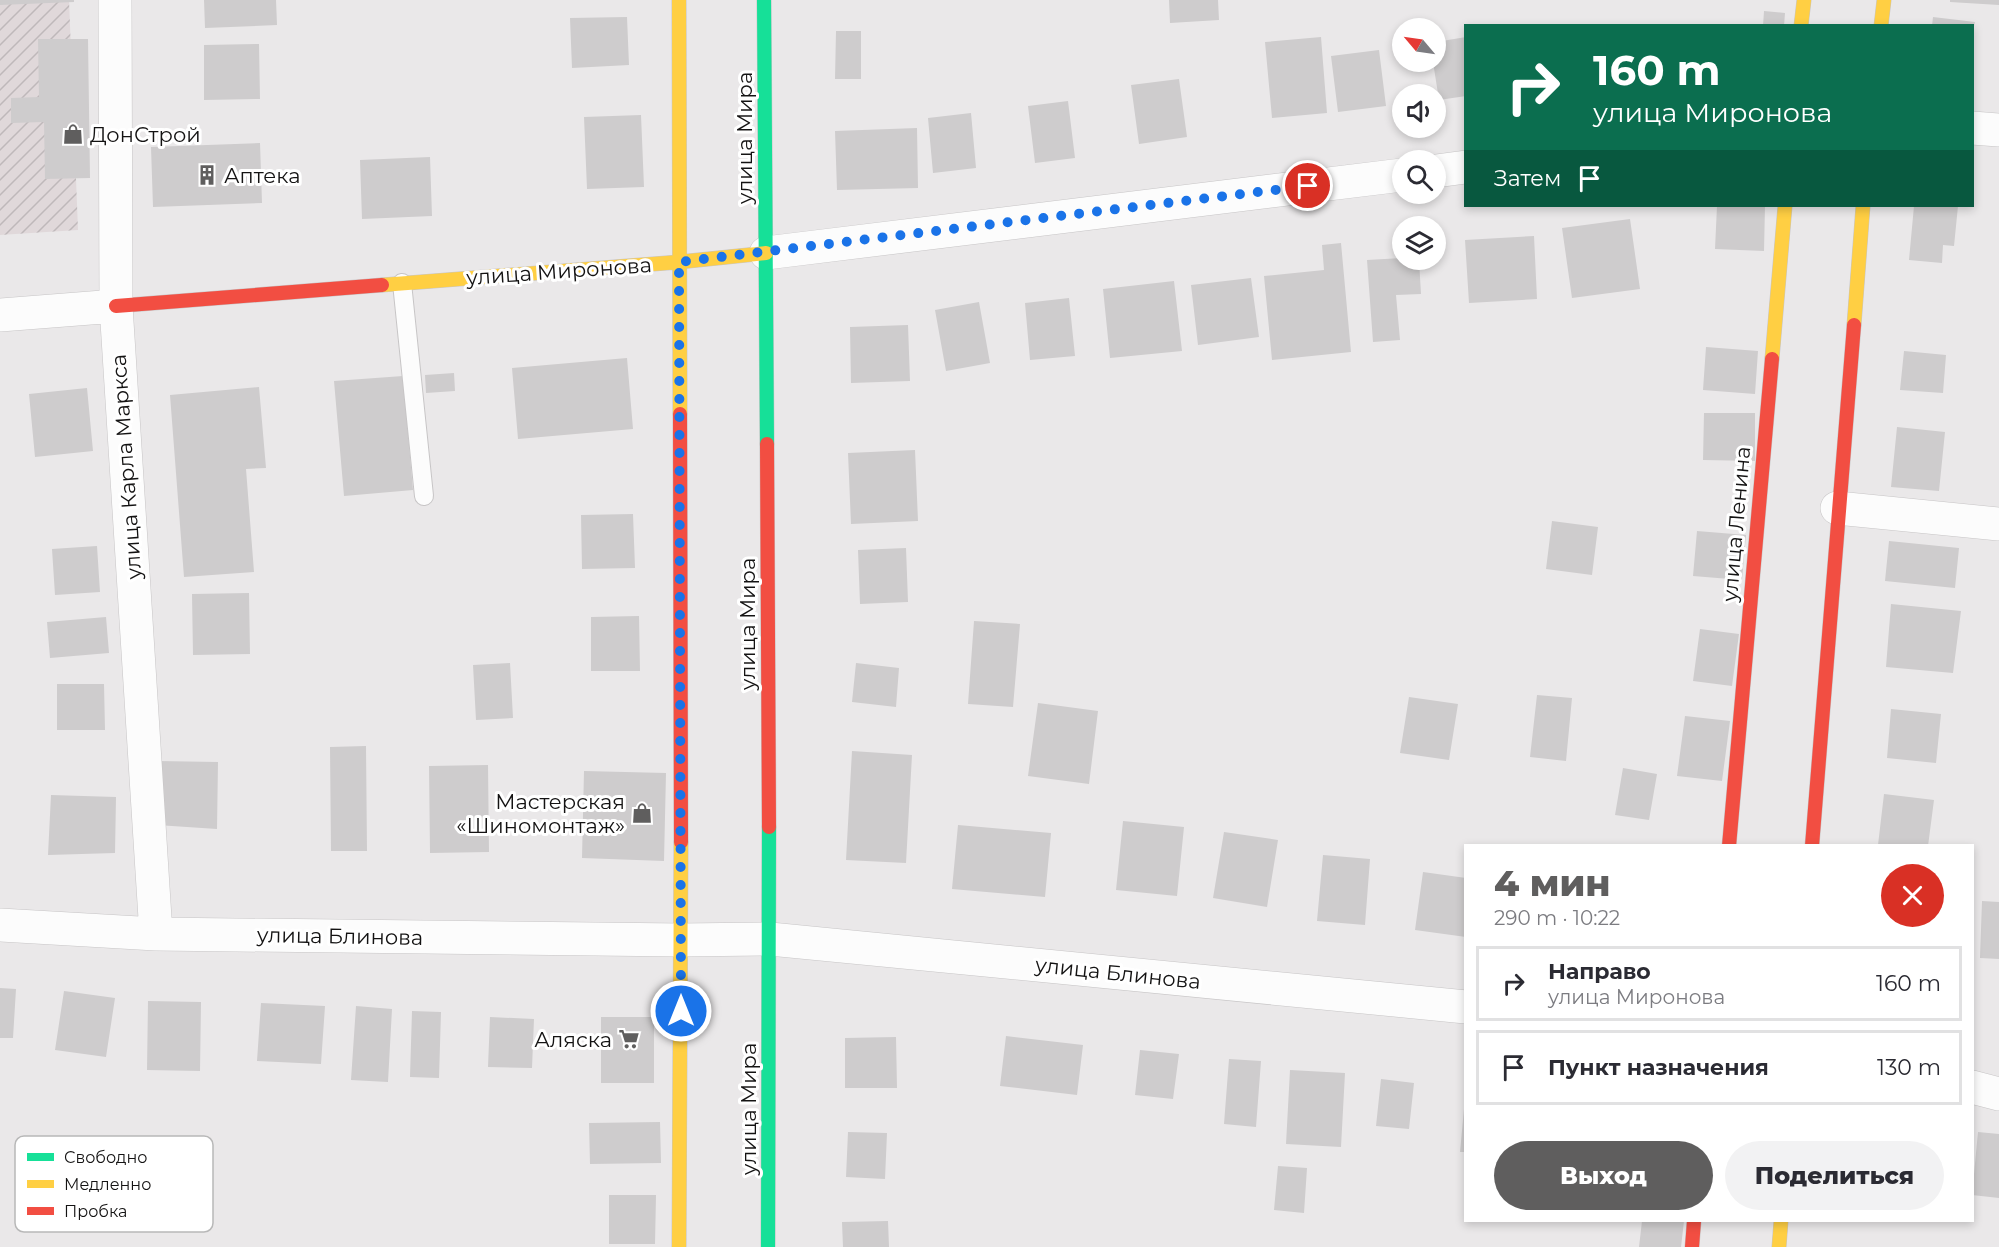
<!DOCTYPE html>
<html lang="ru">
<head>
<meta charset="utf-8">
<style>
	:root { --surface:#fff; --page:#f2f2f3; --text:#2b2b33; --muted:#7c7c81; --line:#e1e1e2; --accent:#5f5e5e }
	body { margin:0; font-family:Montserrat,sans-serif; background:var(--page); color:var(--text); height:100vh; display:flex; flex-direction:column; font-size:22px; white-space:nowrap }
	* { box-sizing:border-box; margin:0 }
	p { font-size:20px; color:var(--muted) }
	.icon { flex:none; width:33px; height:33px; fill:none; stroke:currentColor; stroke-width:2; stroke-linecap:round; stroke-linejoin:round }
	.map { position:relative; flex:1; overflow:hidden }
	.details { position:absolute; left:1464px; top:844px; width:510px; height:378px; display:flex; flex-direction:column; background:var(--surface); border-radius:0px; box-shadow:0 3px 9px #0003 }
	.details>* { flex:none }
	.top-card { position:absolute; left:1464px; top:24px; width:510px; height:183px; border-radius:0px; box-shadow:0 3px 9px #0003; background:#0b6e4f; color:#fff; overflow:hidden }
	.needle { width:39px; rotate:299deg }
	.buttons { position:absolute; left:1392px; top:18px; display:grid; gap:12px }
	.buttons a { display:grid; place-items:center; width:54px; height:54px; border-radius:50%; background:var(--surface); box-shadow:0 3px 9px #0003; font-size:30px }
	.pin { position:absolute; display:grid; place-items:center; width:51px; height:51px; color:#fff; margin:-26px; border:3px solid #fff; border-radius:50%; box-shadow:0 2px 6px #0007 }
	.me { position:absolute; width:66px; margin:-33px; rotate:0deg; stroke-linejoin:round; filter:drop-shadow(0 0 4px #0008) }
	.turn { display:flex; align-items:center; gap:21px; height:126px; padding:0 30px; font-size:27px }
	.turn .icon { width:78px; height:78px; stroke-width:2.5 }
	.turn b { display:block; font-size:42px; line-height:51px }
	.then { display:flex; align-items:center; height:57px; padding:0 30px; background:#0003; gap:12px; font-size:22px }
	.round { display:grid; place-items:center; flex:none; width:63px; height:63px; border-radius:32px; background:var(--page) }
	.summary { display:flex; align-items:center; justify-content:space-between; height:102px; padding:0 30px }
	h1 { font-size:36px; font-weight:800; line-height:45px; color:var(--accent) }
	.cta { display:flex; gap:12px; margin-top:auto; padding:12px 30px }
	.cta a { flex:1; height:69px; border-radius:36px; background:var(--accent); color:#fff; font-size:24px; font-weight:800; line-height:69px; text-align:center }
	.cta a+a { background:var(--page); color:var(--text) }
	ul { padding:0; list-style:none }
	li { display:flex; align-items:center; gap:18px; height:75px; margin:0 12px 9px; padding:0 18px; border:3px solid var(--line); border-radius:0px }
	li div { flex:1 }
	li b { display:block; font-size:22px }
	li em { font-style:normal }
	.map>svg:first-child { display:block }
	.industrial { fill:url(#industrial-furrows) }
	.building { fill:#cecccd }
	.lines { fill:none; stroke-linecap:round; stroke-linejoin:round }
	.lane-casing { stroke:#c7c5c6; stroke-width:20 }
	.street-casing { stroke:#c7c5c6; stroke-width:34 }
	.fast-casing { stroke:#c7c5c6; stroke-width:15 }
	.slow-casing { stroke:#c7c5c6; stroke-width:15 }
	.jam-casing { stroke:#c7c5c6; stroke-width:15 }
	.lane { stroke:#fcfcfc; stroke-width:18 }
	.street { stroke:#fcfcfc; stroke-width:33 }
	.fast { stroke:#16e098; stroke-width:14 }
	.slow { stroke:#ffcf43; stroke-width:14 }
	.jam { stroke:#f24e42; stroke-width:14 }
	.route { stroke:#1a73e8; stroke-width:10; stroke-dasharray:0 18 }
	.labels { text-anchor:middle; dominant-baseline:central; stroke-width:6; stroke-linejoin:round; paint-order:stroke }
	.poi-label { font-size:21px; fill:#141313; stroke:#fff; text-anchor:start }
	.street-label { font-size:21px; fill:#141313; stroke:#fff }
	.key { fill:#fff; stroke:#b8b8b8; stroke-width:1.5 }
	.key-label { font-size:16px; fill:#141313 }
</style>
</head>
<body>
<div class="map">
<svg width="1999" height="1247" viewBox="0 0 1999 1247">
	<defs>
		<pattern id="industrial-furrows" width="10" height="10" patternUnits="userSpaceOnUse" patternTransform="scale(1.5)"><rect width="10" height="10" fill="#e0d8da"/><path d="M-1 1l2-2M0 10L10 0M9 11l2-2" fill="none" stroke="#bfb8ba"/></pattern>
	</defs>
	<rect width="100%" height="100%" fill="#eae8e9"/>
	<path class="industrial" d="M0,0H69L78,230L0,235Z"/>
	<path class="building" d="M0,0H74V2L0,5Z
		M204,0H276L277,25L205,28Z
		M1169,0H1218L1219,20L1170,23Z
		M1950,0H1999V5L1950,2Z
		M1764,11L1785,13L1784,26H1763Z
		M627,17L629,65L572,68L570,18Z
		M1933,17L1975,22L1974,26H1932Z
		M836,31H861V79H835Z
		M1321,37L1327,113L1272,118L1265,42Z
		M1466,37V96L1439,100L1433,62H1436V42Z
		M38,39H88L90,178L45,179L44,122L11,123V98L39,97Z
		M259,44L260,99L204,100V45Z
		M1379,50L1386,106L1338,112L1331,56Z
		M1179,79L1187,137L1139,144L1131,85Z
		M1068,101L1075,158L1035,163L1028,106Z
		M971,113L976,168L933,173L928,118Z
		M641,115L644,187L587,189L584,117Z
		M917,128L918,188L837,190L835,131Z
		M260,143L262,203L153,207L151,147Z
		M430,157L432,216L362,219L360,160Z
		M1717,206H1765L1764,251L1715,249Z
		M1914,206H1958L1954,246L1943,245L1942,263L1909,260Z
		M1630,219L1640,289L1572,298L1562,228Z
		M1534,236L1537,299L1469,303L1465,240Z
		M1341,243L1351,352L1272,360L1264,276L1324,270L1322,245Z
		M1402,258V260H1419L1421,294L1396,295L1400,340L1373,342L1367,260Z
		M1251,278L1259,337L1198,345L1191,285Z
		M1174,281L1182,351L1110,358L1103,289Z
		M1069,298L1075,356L1030,360L1025,303Z
		M979,302L990,363L946,371L935,310Z
		M908,325L910,381L851,383L850,327Z
		M1706,347L1758,351L1755,394L1703,390Z
		M1904,351L1946,355L1943,393L1900,390Z
		M627,358L633,429L518,439L512,368Z
		M454,373L455,391L426,393L425,375Z
		M403,376L413,490L344,496L334,381Z
		M259,387L266,468L246,469L254,572L184,577L170,395Z
		M87,388L93,451L35,457L29,394Z
		M1704,413H1755V461L1703,460Z
		M1897,427L1945,432L1939,491L1891,487Z
		M915,450L918,521L851,524L848,453Z
		M633,514L635,568L582,569L581,515Z
		M1552,521L1598,527L1592,575L1546,569Z
		M1697,531L1746,535L1742,580L1693,576Z
		M1889,541L1959,548L1955,588L1885,581Z
		M97,546L100,592L55,595L52,549Z
		M906,548L908,602L860,604L858,550Z
		M249,593L250,654L193,655L192,594Z
		M1891,604L1961,611L1953,673L1886,667Z
		M639,616L640,671H591V617Z
		M106,617L109,653L50,658L47,622Z
		M974,621L1020,624L1013,707L968,704Z
		M1700,629L1739,634L1732,686L1693,681Z
		M510,663L513,718L476,720L473,665Z
		M856,663L899,668L896,707L852,702Z
		M57,684H104L105,730H57Z
		M1537,695L1572,698L1566,761L1530,757Z
		M1409,697L1458,704L1449,760L1400,753Z
		M1038,703L1098,711L1089,784L1028,776Z
		M1891,709L1941,714L1936,763L1887,758Z
		M1685,716L1730,721L1722,781L1677,776Z
		M366,746L367,851H331L330,747Z
		M852,751L912,755L906,863L846,860Z
		M157,761L218,762L217,829L157,825Z
		M488,765L489,852L430,853L429,766Z
		M1623,768L1657,774L1649,820L1615,815Z
		M584,771L666,773L664,861L582,858Z
		M1884,794L1934,800L1928,846L1878,845Z
		M51,795L116,797L115,853L48,855Z
		M1123,821L1184,827L1177,896L1116,890Z
		M958,825L1051,833L1045,897L952,889Z
		M1224,832L1278,840L1267,907L1213,898Z
		M1323,855L1370,859L1365,925L1317,921Z
		M1423,872L1466,878V937L1415,930Z
		M1982,901L1999,902V959L1980,958Z
		M0,988L16,989L13,1038H0Z
		M64,991L115,998L106,1057L55,1050Z
		M148,1001L201,1002L200,1071L147,1070Z
		M261,1003L325,1006L321,1064L257,1061Z
		M356,1006L392,1009L388,1082L351,1080Z
		M412,1011L441,1012L439,1078L410,1077Z
		M490,1017L534,1019L532,1068L488,1067Z
		M601,1017H654V1083H601Z
		M1006,1036L1083,1045L1077,1095L1000,1086Z
		M896,1037L897,1088H845V1038Z
		M1140,1050L1179,1054L1173,1099L1135,1095Z
		M1229,1059L1261,1061L1256,1127L1224,1124Z
		M1290,1070L1345,1073L1341,1147L1286,1144Z
		M1381,1079L1414,1083L1409,1129L1376,1126Z
		M1464,1109H1466V1152H1460Z
		M660,1122L661,1163L590,1164L589,1123Z
		M848,1132L887,1133L885,1179L846,1177Z
		M1978,1132L1999,1134V1198L1972,1195Z
		M1278,1166L1307,1168L1304,1213L1274,1210Z
		M609,1195H656L655,1244H609Z
		M888,1221L889,1247H843L842,1222Z
		M1642,1221H1684L1681,1247H1639Z"/>
	<g class="lines">
		<g class="lane-casing">
			<path id="lane" d="M402,283L424,496"/>
		</g>
		<g class="street-casing">
			<path id="street" d="M115,0L116,306L156,934
				M1972,128L1999,130
				M1436,171L1466,167
				M766,253L1402,175
				M0,315L116,306
				M1837,508L1999,524
				M0,925L156,934L681,940L770,939L1466,1007
				M1972,1087L1999,1094"/>
		</g>
		<g class="fast-casing">
			<path id="fast" d="M764,0L767,444
				M768,1247L769,827"/>
		</g>
		<g class="slow-casing">
			<path id="slow" d="M679,0L680,414
				M1801,26L1804,0
				M1881,26L1884,0
				M382,285L679,262L766,253
				M1854,325L1863,206
				M1772,359L1785,206
				M679,1247L681,842
				M1779,1247L1781,1221"/>
		</g>
		<g class="jam-casing">
			<path id="jam" d="M116,306L382,285
				M680,414L681,842
				M767,444L769,827
				M1729,846L1772,359
				M1812,846L1854,325
				M1692,1247L1694,1221"/>
		</g>
		<use href="#lane" class="lane"/>
		<use href="#street" class="street"/>
		<use href="#fast" class="fast"/>
		<use href="#slow" class="slow"/>
		<use href="#jam" class="jam"/>
	</g>
	<g class="lines">
		<path class="route" d="M681,1011L679,262L1308,186"/>
	</g>
	<defs>
		<g id="shop-bare" transform="scale(1.62)"><path d="M-5-2.5h2.3a2.7 3.5 0 0 1 5.4 0H5L5.5 6h-11ZM-1.5-2.5h3a1.5 2.3 0 0 0-3 0Z" fill="#5f5e5e" stroke="#fff" stroke-width="2.5" paint-order="stroke"/></g>
		<g id="building-bare" transform="scale(1.62)"><path d="M-4-6H4V6H1V3H-1V6H-4ZM-2.5-4.3h1.7v1.8h-1.7ZM.8-4.3h1.7v1.8H.8ZM-2.5-1h1.7V.8h-1.7ZM.8-1h1.7V.8H.8Z" fill="#5f5e5e" stroke="#fff" stroke-width="2.5" paint-order="stroke"/></g>
		<g id="supermarket-bare" transform="scale(1.62)"><path d="M-6-5.5h2.5l.6 2H6L4.5 2H-2.5L-4.4-4H-6ZM-1.5 3.2a1.3 1.3 0 1 0 .1 0ZM3 3.2a1.3 1.3 0 1 0 .1 0Z" fill="#5f5e5e" stroke="#fff" stroke-width="2.5" paint-order="stroke"/></g>
	</defs>
	<g fill-rule="evenodd">
		<use href="#shop-bare" x="73" y="134"/>
		<use href="#building-bare" x="207" y="175"/>
		<use href="#shop-bare" x="642" y="813"/>
		<use href="#supermarket-bare" x="629" y="1039"/>
	</g>
	<g class="labels">
		<g class="poi-label">
			<text x="90" y="134">ДонСтрой</text>
			<text x="224" y="175">Аптека</text>
			<text x="625" y="801" text-anchor="end">Мастерская<tspan x="625" dy="24">«Шиномонтаж»</tspan></text>
			<text x="612" y="1039" text-anchor="end">Аляска</text>
		</g>
		<g class="street-label">
			<text transform="translate(744 138) rotate(-90)">улица Мира</text>
			<text transform="translate(559 271) rotate(-4)">улица Миронова</text>
			<text transform="translate(126 467) rotate(-94)">улица Карла Маркса</text>
			<text transform="translate(1736 524) rotate(-85)">улица Ленина</text>
			<text transform="translate(747 624) rotate(-90)">улица Мира</text>
			<text transform="translate(340 936) rotate(1)">улица Блинова</text>
			<text transform="translate(1118 973) rotate(6)">улица Блинова</text>
			<text transform="translate(748 1109) rotate(-90)">улица Мира</text>
		</g>
	</g>
	<rect x="15" y="1136" width="198" height="96" rx="9" class="key"/>
	<rect x="27" y="1153" width="27" height="8" fill="#16e098"/>
	<rect x="27" y="1180" width="27" height="8" fill="#ffcf43"/>
	<rect x="27" y="1207" width="27" height="8" fill="#f24e42"/>
	<g class="key-label">
		<text x="64" y="1163">Свободно</text>
		<text x="64" y="1190">Медленно</text>
		<text x="64" y="1217">Пробка</text>
	</g>
</svg>
<div class="buttons">
<a><svg class="needle" viewBox="-14 -14 28 28"><path d="M0-13l5 13h-10z" fill="#e53935"/><path d="M0 13l5-13h-10z" fill="#7c7c81"/></svg></a>
<a><svg class="icon" aria-label="sound" viewBox="0 0 24 24"><path d="M4 9h4l5-4v14l-5-4H4zM17 9q2 3 0 6"/></svg></a>
<a><svg class="icon" aria-label="search" viewBox="0 0 24 24"><circle cx="10" cy="10" r="6"/><path d="M15 15l6 6"/></svg></a>
<a><svg class="icon" aria-label="layers" viewBox="0 0 24 24"><path d="M12 4l9 5-9 5-9-5zM3 14l9 5 9-5"/></svg></a>
</div>
<div class="pin" style="left:1308px;top:186px;background:#d93025"><svg class="icon" aria-label="arrive" viewBox="0 0 24 24"><path d="M6 21V4h12l-3 4 3 4H6"/></svg></div>
<svg class="me" style="left:681px;top:1011px" viewBox="-20 -20 40 40"><circle r="17" fill="#1a73e8" stroke="#fff" stroke-width="3"/><path d="M0-11L8 9 0 5-8 9z" fill="#fff"/></svg>
<div class="top-card">
<div class="turn"><svg class="icon" aria-label="right" viewBox="0 0 24 24"><path d="M7 20v-9h11M14 6l5 5-5 5"/></svg><div><b>160 m</b>улица Миронова</div></div>
<div class="then">Затем<svg class="icon" aria-label="arrive" viewBox="0 0 24 24"><path d="M6 21V4h12l-3 4 3 4H6"/></svg></div>
</div>
<section class="details">
<div class="summary"><div><h1>4 мин</h1><p>290 m · 10:22</p></div><a class="round" style="background:#d93025;color:#fff"><svg class="icon" aria-label="close" viewBox="0 0 24 24"><path d="M6 6l12 12M18 6L6 18"/></svg></a></div>
<ul>
<li><svg class="icon" aria-label="right" viewBox="0 0 24 24"><path d="M7 20v-9h11M14 6l5 5-5 5"/></svg><div><b>Направо</b><p>улица Миронова</p></div><em>160 m</em></li>
<li><svg class="icon" aria-label="arrive" viewBox="0 0 24 24"><path d="M6 21V4h12l-3 4 3 4H6"/></svg><div><b>Пункт назначения</b></div><em>130 m</em></li>
</ul>
<div class="cta"><a>Выход</a><a>Поделиться</a></div>
</section>
</div>
</body>
</html>
